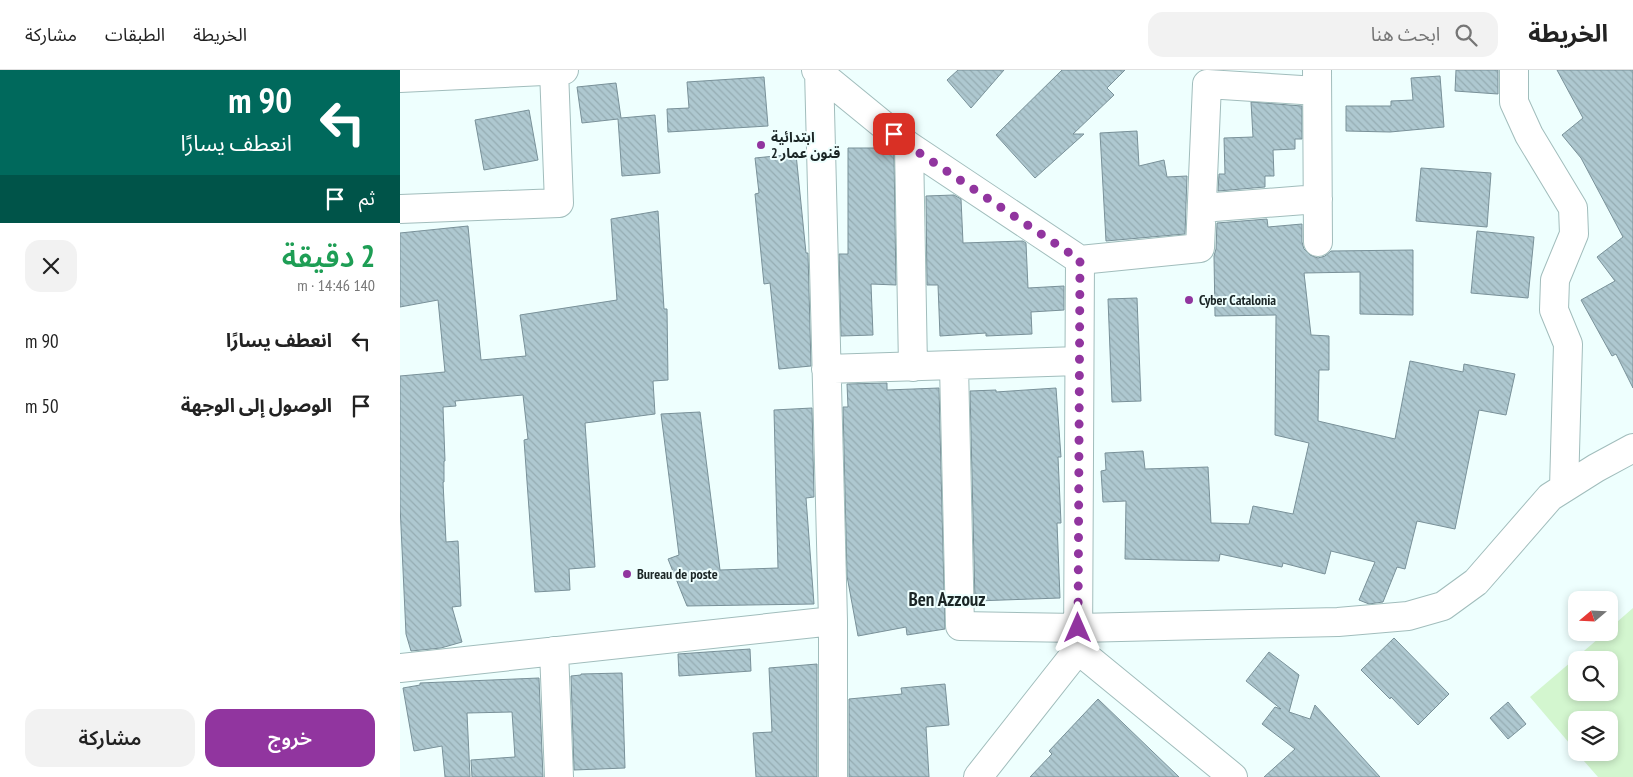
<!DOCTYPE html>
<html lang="ar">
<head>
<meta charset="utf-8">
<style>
	:root { --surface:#fff; --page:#f2f2f2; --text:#222; --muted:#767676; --line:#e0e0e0; --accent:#91359f }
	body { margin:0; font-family:"PT Sans Narrow","Noto Sans Arabic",sans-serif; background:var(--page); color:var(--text); direction:rtl; height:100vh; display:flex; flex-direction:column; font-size:19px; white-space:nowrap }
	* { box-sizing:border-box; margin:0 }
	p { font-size:16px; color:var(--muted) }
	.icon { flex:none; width:28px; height:28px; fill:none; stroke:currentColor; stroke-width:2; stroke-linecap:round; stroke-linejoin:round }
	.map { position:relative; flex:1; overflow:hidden; direction:ltr }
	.drawer { display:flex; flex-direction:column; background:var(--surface); width:400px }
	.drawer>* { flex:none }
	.hud { background:#00695c; color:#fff; overflow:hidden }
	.needle { width:32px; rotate:251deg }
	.controls { position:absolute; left:1168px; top:521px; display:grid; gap:10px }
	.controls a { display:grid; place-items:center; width:50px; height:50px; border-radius:10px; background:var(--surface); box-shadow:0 2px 8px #0003; font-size:25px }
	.pin { position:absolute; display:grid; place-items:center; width:42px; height:42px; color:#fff; margin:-21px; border-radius:10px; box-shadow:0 2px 8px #0006 }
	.me { position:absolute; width:55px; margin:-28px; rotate:0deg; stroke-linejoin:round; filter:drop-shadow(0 0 4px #0008) }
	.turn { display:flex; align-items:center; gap:18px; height:105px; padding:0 25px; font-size:22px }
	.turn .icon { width:65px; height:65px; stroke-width:2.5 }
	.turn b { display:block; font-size:35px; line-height:42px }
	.then { display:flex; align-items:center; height:48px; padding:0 25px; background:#0003; gap:10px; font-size:19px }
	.round { display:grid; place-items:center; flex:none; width:52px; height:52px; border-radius:15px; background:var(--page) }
	.overview { display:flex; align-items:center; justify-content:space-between; height:85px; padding:0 25px }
	h1 { font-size:30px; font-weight:600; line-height:38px; color:#1e9e55 }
	.button { display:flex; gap:10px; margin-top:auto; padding:10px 25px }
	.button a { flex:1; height:58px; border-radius:15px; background:var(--accent); color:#fff; font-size:20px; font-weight:600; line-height:58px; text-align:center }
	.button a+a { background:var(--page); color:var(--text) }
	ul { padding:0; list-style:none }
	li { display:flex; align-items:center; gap:15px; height:65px; padding:0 25px }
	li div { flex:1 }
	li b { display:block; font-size:19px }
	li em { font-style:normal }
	header { display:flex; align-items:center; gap:30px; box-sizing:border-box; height:70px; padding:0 25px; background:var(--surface); border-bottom:1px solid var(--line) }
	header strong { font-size:24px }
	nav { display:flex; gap:28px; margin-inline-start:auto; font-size:18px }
	.search { width:350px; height:45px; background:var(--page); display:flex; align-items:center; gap:12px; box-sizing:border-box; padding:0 18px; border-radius:15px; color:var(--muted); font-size:19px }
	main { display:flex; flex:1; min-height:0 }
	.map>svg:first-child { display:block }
	.grass { fill:#d3f6cf; fill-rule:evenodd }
	.building { fill:url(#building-back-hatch); stroke:#799199 }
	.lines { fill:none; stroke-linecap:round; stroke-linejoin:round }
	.minor-casing { stroke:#a1bdbc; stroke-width:30 }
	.minor { stroke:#fff; stroke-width:28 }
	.route { stroke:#91359f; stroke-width:9; stroke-dasharray:0 16.2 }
	.poi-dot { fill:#91359f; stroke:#eefffe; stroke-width:2 }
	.labels { text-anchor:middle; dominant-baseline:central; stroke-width:4; stroke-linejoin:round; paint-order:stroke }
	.poi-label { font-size:14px; font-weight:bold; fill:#1b2626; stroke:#eefffe; text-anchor:start }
	.district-label { font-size:19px; font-weight:bold; fill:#1b2626; stroke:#eefffe }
</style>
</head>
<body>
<header>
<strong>الخريطة</strong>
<div class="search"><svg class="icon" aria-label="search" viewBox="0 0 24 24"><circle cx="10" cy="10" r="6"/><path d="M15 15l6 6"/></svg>ابحث هنا</div>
<nav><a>الخريطة</a><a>الطبقات</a><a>مشاركة</a></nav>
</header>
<main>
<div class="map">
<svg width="1233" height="707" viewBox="0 0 1233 707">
	<defs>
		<pattern id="building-back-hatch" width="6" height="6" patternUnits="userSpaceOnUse" patternTransform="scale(1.25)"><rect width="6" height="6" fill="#aec8d0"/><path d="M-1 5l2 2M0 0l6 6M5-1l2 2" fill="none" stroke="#95acb2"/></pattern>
	</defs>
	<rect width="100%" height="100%" fill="#eefffe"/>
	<path class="grass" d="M1233,538V707H1198L1177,683L1209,682V650H1176V681L1130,627L1205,563L1209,562V559ZM1176,590H1209V622H1176Z"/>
	<path class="building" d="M558,0H604L571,38L547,10Z
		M662,0H725L707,18L714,25L673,64H684L635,108L596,65Z
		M1056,0H1098V24L1055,21Z
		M1157,0H1233V318L1216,284L1212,286L1181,230L1215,211L1197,187L1223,167L1181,88L1162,65L1183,48Z
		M1040,6L1044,57L990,62L946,61V36H991V31L1013,30L1011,8Z
		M364,7L368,56L268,62L267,39L289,38L287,12Z
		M216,13L221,48L255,45L260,103L222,106L218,49L182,53L177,17Z
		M851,32L902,36V69H895V79L873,80L874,106H865V117L818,121L819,104H825L824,68L853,67Z
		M129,40L138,90L84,100L75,50Z
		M737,61L739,96L764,90L767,107L787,106L785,164L706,171L700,63Z
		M448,78H487L494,84L496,215L471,214L473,265L441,266L439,184H448Z
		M396,84L406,183H408L411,296L379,299L370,213L364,214L355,124L359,123L355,88Z
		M1021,98L1091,103L1087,157L1016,151Z
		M554,125L561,129L563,173L623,171L626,173L628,218L664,216V240L631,242L632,264L586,266V263L540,266L538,215H527L526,126Z
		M258,141L264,239H267L268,310L253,311L255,344L185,353L195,497L169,499L170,520L135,522L124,370L128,369L123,325L55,331L56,336L43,337L45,391H44V412H43L46,472L58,471L61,536L52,537L62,572L41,578L11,581L6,564L0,435V306L45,302L38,230L0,237V163L68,156L81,290L126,286L120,245L217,230L211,149Z
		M867,149L868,157L902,154V172L904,179L910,185L918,188L925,186L931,181L1013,180V245L960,244V202L904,203L911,265L929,266V300H919L918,351L995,369L1010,291L1063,302L1064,294L1115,304L1106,345L1079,340L1055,459L1017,451L1005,499L997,497L983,532L969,534L959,530L975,492L931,481L925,504L883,493L882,497L820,484L819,491L725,489L726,431L703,432L701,401L706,400L705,383L743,381L745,399L808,397L811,453L849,454L853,436L893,444L909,373L875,365L876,245L815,246L814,186L816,179L817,153Z
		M1077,161L1134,167L1128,228L1071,223Z
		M737,228L741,331L712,332L708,229Z
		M487,313V320L539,318L545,559L507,565L506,557L458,566L447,506L443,337H448L447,314Z
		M656,318L661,387H658L661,453H657L660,528L575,531L570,321L596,320V322Z
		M412,338L414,427L406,428L414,534L287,536L268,489L279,485L261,344L300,342L320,500L378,498L374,340Z
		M994,568L1049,624L1018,655L991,627L990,629L961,600Z
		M350,579L351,601L279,606L278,584Z
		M869,582L899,605L889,642L910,649L915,635L980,707H864L895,679L862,654L875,637L881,639L846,611Z
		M417,594V707H356L353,663L372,662L369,598Z
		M222,603L225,698L174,700L171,606L181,605V604Z
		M139,608L143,707H72L71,690L115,687L112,642L67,643L70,707H45L42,676L14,681L3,618L20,615V613Z
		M545,614L549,655L526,657L529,707H449V629L502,624L501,618Z
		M698,629L779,707H630L652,684L649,681Z
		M1108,632L1126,654L1108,669L1090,648Z"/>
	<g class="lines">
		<g class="minor-casing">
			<path id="minor" d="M416,0L509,76L680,190L678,580L578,707
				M419,0L433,551V707
				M917,0L918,172
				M1114,0V32L1129,65L1173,138L1174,164L1155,210L1154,240L1168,274L1164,418
				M0,8L164,0
				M509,76L513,297
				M802,138L918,129
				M0,139L159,133L154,0
				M680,190L800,178L807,14L917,21
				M554,296L560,556L678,558L938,552L1008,546L1043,536L1076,512L1150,427L1196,398L1233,378
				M426,299L679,291
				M678,580L833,707
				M154,581L159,707
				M0,598L433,551"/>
		</g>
		<use href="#minor" class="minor"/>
	</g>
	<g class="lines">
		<path class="route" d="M494,64L509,76L680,190L678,558"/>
	</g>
	<g class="poi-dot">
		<circle cx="361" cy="75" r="5"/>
		<circle cx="789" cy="230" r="5"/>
		<circle cx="227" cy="504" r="5"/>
	</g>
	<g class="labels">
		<g class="poi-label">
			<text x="371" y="67">ابتدائية<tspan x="371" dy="16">قنون عمار 2</tspan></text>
			<text x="799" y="230">Cyber Catalonia</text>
			<text x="237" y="504">Bureau de poste</text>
		</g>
		<g class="district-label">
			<text x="547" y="529">Ben Azzouz</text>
		</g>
	</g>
</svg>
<div class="controls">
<a><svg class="needle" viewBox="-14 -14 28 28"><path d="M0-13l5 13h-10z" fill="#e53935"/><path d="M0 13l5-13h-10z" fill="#767676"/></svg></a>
<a><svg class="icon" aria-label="search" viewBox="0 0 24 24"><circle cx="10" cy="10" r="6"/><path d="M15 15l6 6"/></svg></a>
<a><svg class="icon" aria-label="layers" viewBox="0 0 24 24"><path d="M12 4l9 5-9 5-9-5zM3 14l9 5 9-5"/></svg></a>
</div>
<div class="pin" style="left:494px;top:64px;background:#d93025"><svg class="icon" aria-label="arrive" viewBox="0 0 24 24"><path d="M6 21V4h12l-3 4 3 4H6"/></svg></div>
<svg class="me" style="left:678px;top:558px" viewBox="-20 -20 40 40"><path d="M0-17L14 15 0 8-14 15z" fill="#91359f" stroke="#fff" stroke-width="4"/></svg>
</div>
<section class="drawer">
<div class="hud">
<div class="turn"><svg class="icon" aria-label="left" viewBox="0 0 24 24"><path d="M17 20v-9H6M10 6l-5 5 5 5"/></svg><div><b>90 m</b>انعطف يسارًا</div></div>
<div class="then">ثم<svg class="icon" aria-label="arrive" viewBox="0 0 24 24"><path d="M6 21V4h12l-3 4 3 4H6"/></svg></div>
</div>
<div class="overview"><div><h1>2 دقيقة</h1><p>140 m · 14:46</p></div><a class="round"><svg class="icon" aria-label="close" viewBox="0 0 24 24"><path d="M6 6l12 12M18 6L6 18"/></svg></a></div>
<ul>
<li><svg class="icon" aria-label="left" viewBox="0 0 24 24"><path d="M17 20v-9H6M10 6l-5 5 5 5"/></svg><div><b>انعطف يسارًا</b></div><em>90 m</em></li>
<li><svg class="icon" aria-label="arrive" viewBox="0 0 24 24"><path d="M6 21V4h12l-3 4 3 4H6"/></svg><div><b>الوصول إلى الوجهة</b></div><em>50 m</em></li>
</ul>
<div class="button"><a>خروج</a><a>مشاركة</a></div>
</section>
</main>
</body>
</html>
